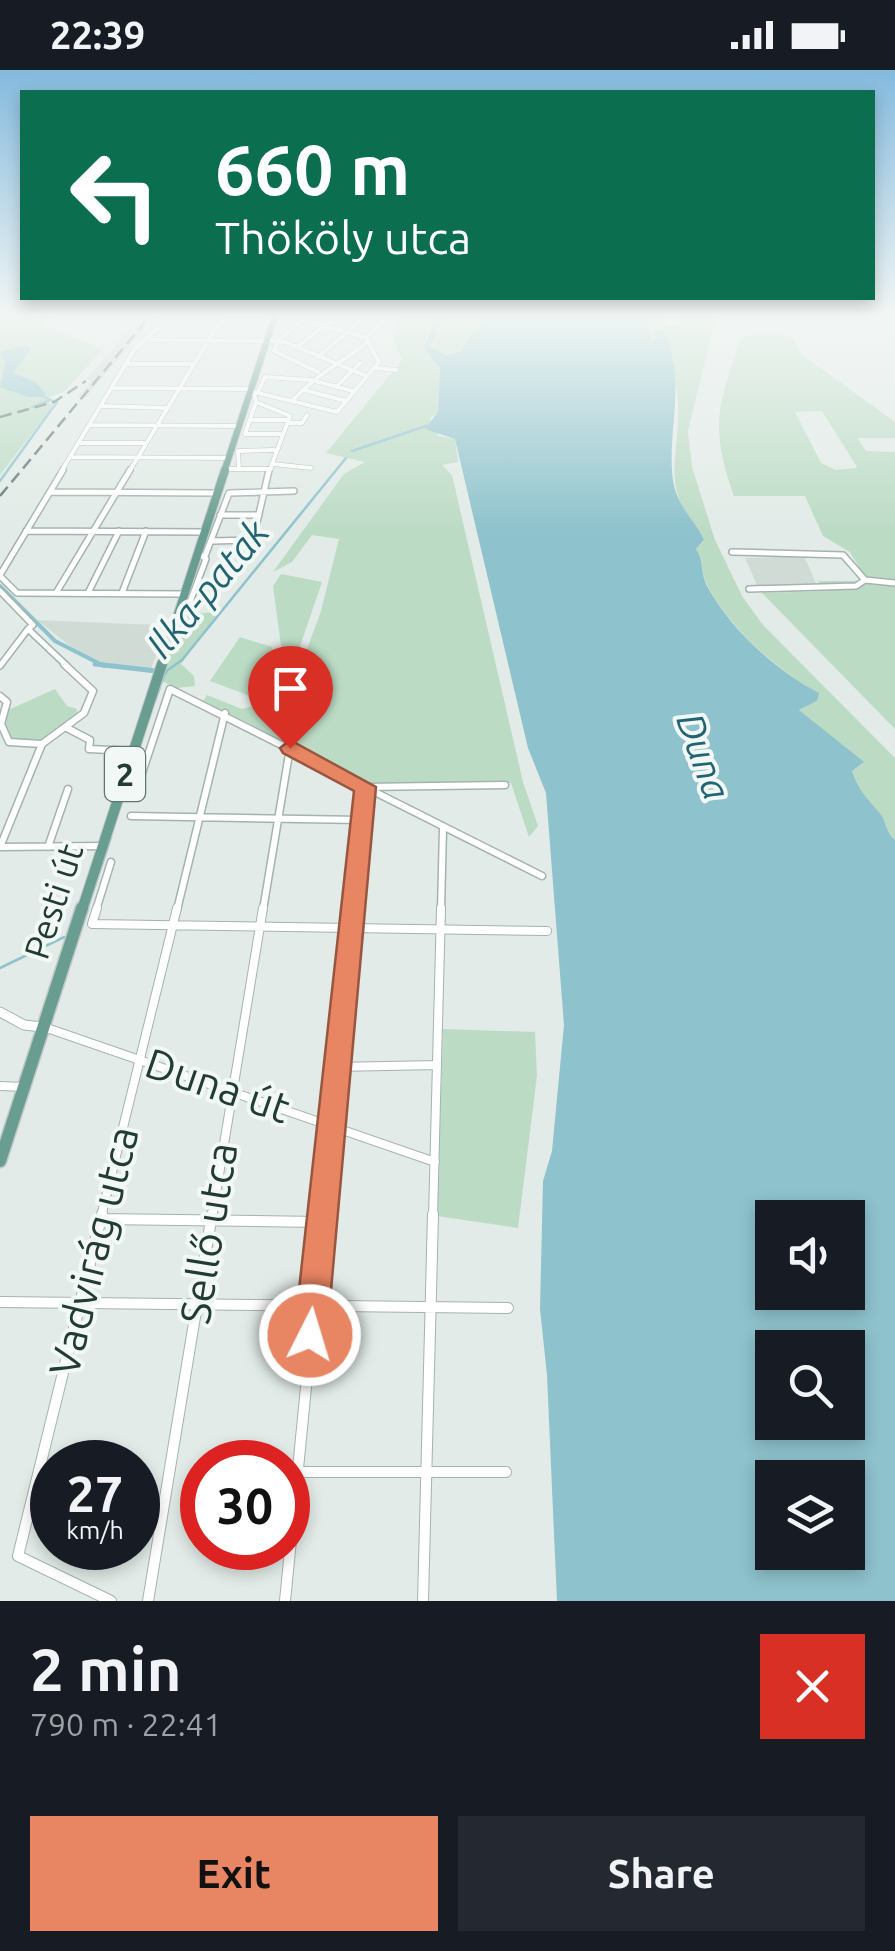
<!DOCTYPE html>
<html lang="en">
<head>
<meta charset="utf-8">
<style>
	:root { --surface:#171b24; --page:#242831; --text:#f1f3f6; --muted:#9ea1a6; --accent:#e88563 }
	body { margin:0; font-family:Ubuntu,sans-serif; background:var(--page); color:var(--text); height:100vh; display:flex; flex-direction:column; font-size:38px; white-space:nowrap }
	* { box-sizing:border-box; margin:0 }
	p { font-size:32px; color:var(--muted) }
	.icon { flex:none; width:55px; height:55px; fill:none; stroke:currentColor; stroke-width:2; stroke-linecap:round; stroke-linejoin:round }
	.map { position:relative; height:1531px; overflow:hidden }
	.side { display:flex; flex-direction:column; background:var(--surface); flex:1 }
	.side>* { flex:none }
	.guide { position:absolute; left:20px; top:20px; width:855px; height:210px; border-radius:0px; box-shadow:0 5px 15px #0003; background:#0b6e4f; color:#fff; overflow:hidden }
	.fabs { position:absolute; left:755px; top:1130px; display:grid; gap:20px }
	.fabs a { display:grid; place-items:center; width:110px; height:110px; border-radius:0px; background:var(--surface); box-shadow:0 5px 15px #0003; font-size:50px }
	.speed { position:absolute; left:30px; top:1370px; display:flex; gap:20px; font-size:50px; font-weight:700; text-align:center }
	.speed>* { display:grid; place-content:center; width:130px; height:130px; border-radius:50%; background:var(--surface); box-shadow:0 5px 15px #0003; line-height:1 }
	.speed small { font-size:25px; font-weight:400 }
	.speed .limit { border:15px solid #d22; background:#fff; color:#111 }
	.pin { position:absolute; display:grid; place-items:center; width:85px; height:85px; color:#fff; margin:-102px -42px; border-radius:50% 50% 50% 0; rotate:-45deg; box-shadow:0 0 10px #0007 }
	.pin .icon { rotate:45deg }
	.me { position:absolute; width:110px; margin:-55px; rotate:5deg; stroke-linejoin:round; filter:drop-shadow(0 0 8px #0008) }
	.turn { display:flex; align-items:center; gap:35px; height:210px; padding:0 30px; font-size:45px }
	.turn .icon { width:130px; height:130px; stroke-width:2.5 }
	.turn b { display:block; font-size:70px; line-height:85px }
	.round { display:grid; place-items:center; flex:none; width:105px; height:105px; border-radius:0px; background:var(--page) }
	.summary { display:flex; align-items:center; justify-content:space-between; height:170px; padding:0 30px }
	h1 { font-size:60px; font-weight:700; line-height:75px }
	.cta { display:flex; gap:20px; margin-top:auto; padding:20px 30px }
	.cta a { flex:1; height:115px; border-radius:0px; background:var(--accent); color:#111; font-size:40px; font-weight:700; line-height:115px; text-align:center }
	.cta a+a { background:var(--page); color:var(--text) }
	.status { display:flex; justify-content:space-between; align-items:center; height:70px; padding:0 50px; background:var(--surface); direction:ltr }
	.status svg { height:28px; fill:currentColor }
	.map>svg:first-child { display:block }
	.built { fill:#d0dbd6 }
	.green { fill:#bcdbc5; fill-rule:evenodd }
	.water { fill:#8ec2cc; fill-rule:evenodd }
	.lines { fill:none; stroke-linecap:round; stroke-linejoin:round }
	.stream { stroke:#8ec2cc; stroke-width:2.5 }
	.canal-far1 { stroke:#8ec2cc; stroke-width:4 }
	.canal { stroke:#8ec2cc; stroke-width:5 }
	.minor-far4-casing { stroke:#a5b3ae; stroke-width:5 }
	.minor-far3-casing { stroke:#a5b3ae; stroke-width:8 }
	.minor-far2-casing { stroke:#a5b3ae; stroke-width:9 }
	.minor-far1-casing { stroke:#a5b3ae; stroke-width:10 }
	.minor-casing { stroke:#a5b3ae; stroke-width:12 }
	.tertiary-casing { stroke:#a5b3ae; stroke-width:11 }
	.primary-far3-casing { stroke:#c1c8c6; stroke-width:8 }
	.primary-far2-casing { stroke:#c1c8c6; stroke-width:10 }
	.primary-far1-casing { stroke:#c1c8c6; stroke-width:12 }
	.primary-casing { stroke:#c1c8c6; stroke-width:15 }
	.minor-far4 { stroke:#fff; stroke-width:4 }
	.minor-far3 { stroke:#fff; stroke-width:5 }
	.minor-far2 { stroke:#fff; stroke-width:6 }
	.minor-far1 { stroke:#fff; stroke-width:8 }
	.minor { stroke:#fff; stroke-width:10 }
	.tertiary { stroke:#fff; stroke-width:9 }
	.primary-far3 { stroke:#6a9d91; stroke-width:6 }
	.primary-far2 { stroke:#6a9d91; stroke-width:8 }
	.primary-far1 { stroke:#6a9d91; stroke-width:10 }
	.primary { stroke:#6a9d91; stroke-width:12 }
	.rail { stroke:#5e7670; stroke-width:2.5; stroke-dasharray:12 6; stroke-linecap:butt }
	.route { fill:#e88563; stroke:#975640; stroke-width:2.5 }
	.labels { text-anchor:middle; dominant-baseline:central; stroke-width:8; stroke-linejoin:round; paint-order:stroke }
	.shield { fill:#f2f8f5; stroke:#61746f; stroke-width:2.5 }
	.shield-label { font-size:32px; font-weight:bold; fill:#233b35 }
	.street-label { font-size:35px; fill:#233b35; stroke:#f2f8f5 }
	.water-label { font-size:38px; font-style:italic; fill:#226472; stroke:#f2f8f5 }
	.near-street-label { font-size:42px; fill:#233b35; stroke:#f2f8f5 }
</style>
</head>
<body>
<div class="status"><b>22:39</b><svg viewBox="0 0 49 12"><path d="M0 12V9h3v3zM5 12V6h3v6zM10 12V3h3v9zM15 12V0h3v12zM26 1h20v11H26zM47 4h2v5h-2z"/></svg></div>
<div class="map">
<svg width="895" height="1531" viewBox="0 0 895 1531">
	<rect width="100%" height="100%" fill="#e2ebe7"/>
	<path class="built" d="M141,246H155L85,328L78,327L91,311L86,309Z
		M804,486L819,520L760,522L745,488Z
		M37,550L130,554L167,555L151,599L102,594L78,582Z"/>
	<path class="green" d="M0,246H50L44,256L103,279L65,321L46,329L53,336L0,405Z
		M402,246H435L425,269L440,297L438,343L430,348L439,366L455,369L458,392L442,395L452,405L523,712L538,756L529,767L511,713H367L203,631L207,625L242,639L259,634L282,647L321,541L339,469L312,465L292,492L273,502L344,404L365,392L326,383L402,290L393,267L399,258L392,256Z
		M444,246H485L461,281L446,286L431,276Z
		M667,246V255L680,256L677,246H716L688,361L692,397L715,470L742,526L763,555L895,688V770C885,762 887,751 879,742C866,727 859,721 852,701L863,693L799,640L817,631L818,623C775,598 731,560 707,515C700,503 704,490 696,479L704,471C657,413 681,392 678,329C677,309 665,288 657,269L651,273L648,247Z
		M779,265L793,267L801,284L895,352V368H857L866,381L895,382V659L762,523L824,521L818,511H867L850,482L823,466L805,426H734C710,358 717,338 740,271L744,266ZM822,341L857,397L856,398L836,400L821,393L795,342Z
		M281,504L322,512L298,582L281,576L273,516Z
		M219,542L181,594L194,606L195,616L176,618L158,609L179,545Z
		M240,567L272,577L280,624L274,635L210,611Z
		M55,619L67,636L77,639L76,649L42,674L9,672L1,654L6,641Z
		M443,959L535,962L537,1006L518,1158L437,1146Z"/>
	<path class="water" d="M435,246H444L431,276L446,286L461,281L485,246H648L651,273L657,269L653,259L664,262C686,310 669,352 672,401C674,436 693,446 704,470L696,479C704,490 700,503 707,516C731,560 775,600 819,623L817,631L799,640L864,692L852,701C859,721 866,727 879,742C887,751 885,762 895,770V1531H557L547,1305L540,1239L543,1111L552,1081L564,955L546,723L528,678L455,369L425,359L438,342L440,297L424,279ZM772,1148H848V1222H772ZM772,1278H848V1352H772ZM772,1408H848V1482H772Z
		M25,275L32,278L13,303L36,312L46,324L42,327H28L0,317L5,292L0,282Z"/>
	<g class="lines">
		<path class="stream" d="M43,326L53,331
			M32,337L50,330
			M352,381L426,356
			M0,411L57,332
			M155,631L165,602L182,590L346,388
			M87,840L111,767
			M0,898L64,867"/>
		<path class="canal-far1" d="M0,516L55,571L104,596"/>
		<path class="canal" d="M95,594L165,602"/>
		<g class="minor-far4-casing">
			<path id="minor-far4" d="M104,249L107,246
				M222,251H273
				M366,268L389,246
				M151,270L266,271
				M266,270L285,272L366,306
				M279,270L307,246
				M278,271L274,281L318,302
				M297,277L337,246
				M318,287L366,246
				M126,294H194
				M376,298L396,300
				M337,316L360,293
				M112,318L250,319
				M304,320L346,331
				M250,321L337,342L379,292L366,268L291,246
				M258,322L265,307L311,310L353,321
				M254,323L256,332L290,346L269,402
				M293,330C316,304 342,293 369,271
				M256,332L245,364H280
				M101,336L168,338
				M250,350H289
				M288,353H302L307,345
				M89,355L238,356
				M79,373H145
				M70,387L228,388
				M273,394L311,398
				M225,399H271
				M239,399L238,381L274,380
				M61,402L134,280L170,247H222
				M129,402L222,248"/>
		</g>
		<g class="minor-far3-casing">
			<path id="minor-far3" d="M51,422L217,423
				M220,445H259
				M26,461L204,462
				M212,471L253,470L269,400
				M732,482L843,485L865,510
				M205,486L229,423L294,421
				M0,505L63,400
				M0,506L17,523L184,524
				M749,519L856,516L865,510L895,513
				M0,521L33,555L28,559
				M56,523L130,400
				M88,523L119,461
				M122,523L146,461
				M190,532L206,489L202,486
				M28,559L67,596
				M0,596L28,559"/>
		</g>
		<g class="minor-far2-casing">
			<path id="minor-far2" d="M0,626L7,632L1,654L9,672L42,674
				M65,657L90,670L89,679L133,681
				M135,724L170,619L542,806
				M131,746L362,750
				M0,777L42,674L84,643L93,621L64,594
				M0,777L102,776
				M48,777L68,719
				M96,840L111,792
				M177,840L225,643
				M263,840L290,678
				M353,840L365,717L505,715
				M441,840L443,758"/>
		</g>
		<g class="minor-far1-casing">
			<path id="minor-far1" d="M97,838L92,854L547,861
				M44,957L435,1092
				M335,997L437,995
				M0,1016L24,1017
				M101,1147L177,838
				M212,1147L263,838
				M323,1147L353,838
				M433,1147L441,838"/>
		</g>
		<g class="minor-casing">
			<path id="minor" d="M102,1144L18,1486L111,1531
				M102,1149L320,1152
				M0,1232L508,1238
				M298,1402H506
				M148,1531L212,1144
				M285,1531L323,1144
				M423,1531L433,1144"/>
		</g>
		<g class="tertiary-casing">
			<path id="tertiary" d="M0,942L24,955L42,957"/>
		</g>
		<g class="primary-far3-casing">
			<path id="primary-far3" d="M224,402L275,246"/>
		</g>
		<g class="primary-far2-casing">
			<path id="primary-far2" d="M161,596L225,400"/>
		</g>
		<g class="primary-far1-casing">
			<path id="primary-far1" d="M82,840L162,594"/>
		</g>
		<g class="primary-casing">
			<path id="primary" d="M0,1091L82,838"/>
		</g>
		<use href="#minor-far4" class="minor-far4"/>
		<use href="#minor-far3" class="minor-far3"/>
		<use href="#minor-far2" class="minor-far2"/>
		<use href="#minor-far1" class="minor-far1"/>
		<use href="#minor" class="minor"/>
		<use href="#tertiary" class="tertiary"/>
		<use href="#primary-far3" class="primary-far3"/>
		<use href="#primary-far2" class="primary-far2"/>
		<use href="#primary-far1" class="primary-far1"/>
		<use href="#primary" class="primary"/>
		<path class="rail" d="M0,347L54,332L86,311
			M0,426L150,246"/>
	</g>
	<linearGradient id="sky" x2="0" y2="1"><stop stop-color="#84badd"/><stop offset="0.53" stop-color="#f2f6f4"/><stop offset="1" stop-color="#f2f6f4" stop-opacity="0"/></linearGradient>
	<rect width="895" height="461" fill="url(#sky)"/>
	<path class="route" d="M290,670L376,717L327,1265L322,1277L310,1281L299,1277L294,1265L354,721L283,683L280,678Z"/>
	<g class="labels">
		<rect class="shield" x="105" y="677" width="40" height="54" rx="8"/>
		<g class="shield-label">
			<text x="125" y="704">2</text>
		</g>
		<g class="street-label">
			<text transform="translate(53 831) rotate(-72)">Pesti út</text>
		</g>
		<g class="water-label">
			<text transform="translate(207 518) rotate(-50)">Ilka-patak</text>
			<text transform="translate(704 686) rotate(70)">Duna</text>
		</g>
		<g class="near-street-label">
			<text transform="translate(218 1015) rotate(19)">Duna út</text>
			<text transform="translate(208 1163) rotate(-81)">Sellő utca</text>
			<text transform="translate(93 1181) rotate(-76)">Vadvirág utca</text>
		</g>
	</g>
</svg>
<div class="fabs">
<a><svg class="icon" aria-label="sound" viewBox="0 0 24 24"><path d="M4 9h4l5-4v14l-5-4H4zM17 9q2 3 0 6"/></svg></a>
<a><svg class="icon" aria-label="search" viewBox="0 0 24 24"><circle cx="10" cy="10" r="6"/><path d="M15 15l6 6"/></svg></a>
<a><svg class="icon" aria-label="layers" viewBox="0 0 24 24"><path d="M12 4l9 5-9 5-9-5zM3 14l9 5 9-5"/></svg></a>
</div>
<div class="speed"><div>27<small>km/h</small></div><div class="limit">30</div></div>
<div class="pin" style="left:290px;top:678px;background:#d93025"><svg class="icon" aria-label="arrive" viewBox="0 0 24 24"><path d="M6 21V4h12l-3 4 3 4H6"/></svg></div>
<svg class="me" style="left:310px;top:1265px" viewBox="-20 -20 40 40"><circle r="17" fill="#e88563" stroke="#fff" stroke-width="3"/><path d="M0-11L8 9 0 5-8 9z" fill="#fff"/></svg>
<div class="guide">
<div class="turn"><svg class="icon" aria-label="left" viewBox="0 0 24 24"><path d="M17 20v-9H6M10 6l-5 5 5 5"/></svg><div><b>660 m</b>Thököly utca</div></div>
</div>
</div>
<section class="side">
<div class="summary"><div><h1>2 min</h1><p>790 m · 22:41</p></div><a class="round" style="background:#d93025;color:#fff"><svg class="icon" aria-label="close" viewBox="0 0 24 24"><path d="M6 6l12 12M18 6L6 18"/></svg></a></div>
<div class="cta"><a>Exit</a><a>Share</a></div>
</section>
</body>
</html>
